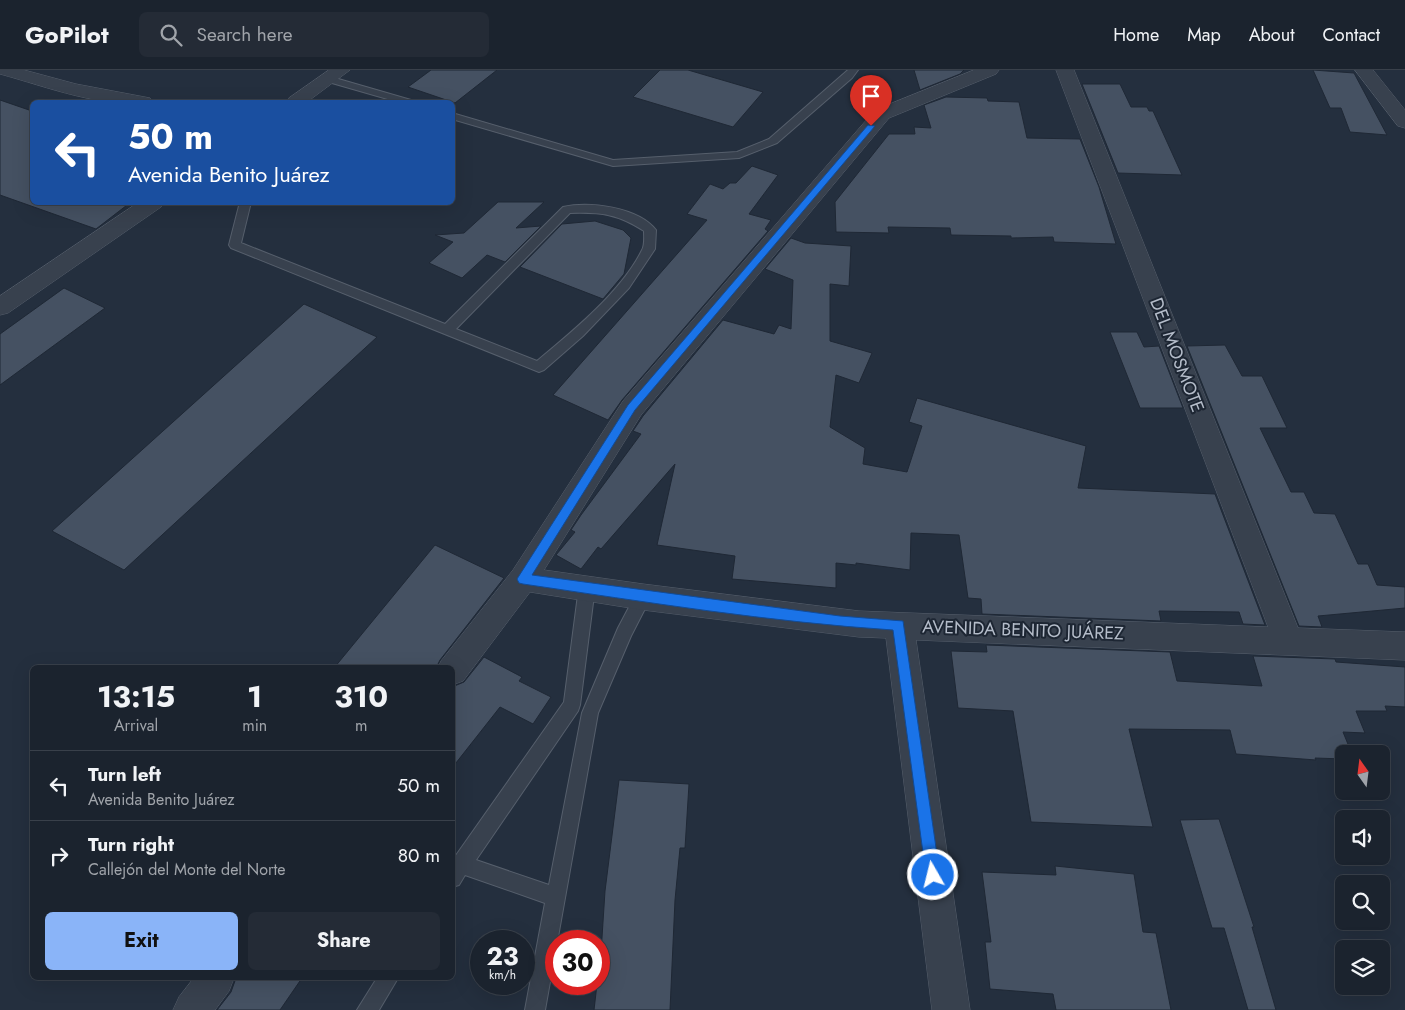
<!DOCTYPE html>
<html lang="en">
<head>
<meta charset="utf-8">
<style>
	:root { --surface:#1b232e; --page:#242b36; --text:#f1f3f6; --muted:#a0a4aa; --line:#39404a; --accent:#8ab4f8 }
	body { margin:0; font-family:Jost,sans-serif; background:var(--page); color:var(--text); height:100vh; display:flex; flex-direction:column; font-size:19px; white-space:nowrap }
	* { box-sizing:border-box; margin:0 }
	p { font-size:16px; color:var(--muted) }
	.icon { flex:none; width:28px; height:28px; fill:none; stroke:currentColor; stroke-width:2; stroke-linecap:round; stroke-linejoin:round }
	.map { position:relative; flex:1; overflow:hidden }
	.drawer { position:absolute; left:30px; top:595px; width:425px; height:315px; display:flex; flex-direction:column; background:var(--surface); border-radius:8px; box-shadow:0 5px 20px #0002,0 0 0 1px var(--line) }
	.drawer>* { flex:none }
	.guide { position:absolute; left:30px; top:30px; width:425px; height:105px; border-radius:8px; box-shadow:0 5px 20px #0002,0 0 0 1px var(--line); background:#1a4fa0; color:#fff; overflow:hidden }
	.needle { width:32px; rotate:346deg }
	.buttons { position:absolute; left:1335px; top:675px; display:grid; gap:10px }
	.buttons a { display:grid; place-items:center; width:55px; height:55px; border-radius:8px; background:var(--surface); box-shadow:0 5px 20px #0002,0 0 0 1px var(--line); font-size:25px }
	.speed { position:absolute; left:470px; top:860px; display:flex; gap:10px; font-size:25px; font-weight:700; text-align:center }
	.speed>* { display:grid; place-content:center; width:65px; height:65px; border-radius:50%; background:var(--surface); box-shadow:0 5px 20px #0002,0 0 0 1px var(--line); line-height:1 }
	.speed small { font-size:12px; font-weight:400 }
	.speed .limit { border:8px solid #d22; background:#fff; color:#111 }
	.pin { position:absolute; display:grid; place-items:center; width:42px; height:42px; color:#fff; margin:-51px -21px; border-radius:50% 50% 50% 0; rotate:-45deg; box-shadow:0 0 5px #0007 }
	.pin .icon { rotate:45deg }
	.me { position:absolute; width:55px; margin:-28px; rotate:352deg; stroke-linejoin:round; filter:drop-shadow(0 0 4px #0008) }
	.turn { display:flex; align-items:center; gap:18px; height:105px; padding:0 15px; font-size:22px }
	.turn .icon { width:65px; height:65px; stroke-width:2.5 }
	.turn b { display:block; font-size:35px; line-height:42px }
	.eta { display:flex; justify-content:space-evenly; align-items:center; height:85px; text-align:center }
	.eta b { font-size:30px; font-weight:700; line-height:35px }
	.button { display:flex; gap:10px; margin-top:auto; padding:10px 15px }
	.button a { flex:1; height:58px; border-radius:8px; background:var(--accent); color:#111; font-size:20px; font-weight:700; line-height:58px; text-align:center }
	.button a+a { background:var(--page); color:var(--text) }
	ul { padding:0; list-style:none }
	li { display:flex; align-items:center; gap:15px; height:70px; padding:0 15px; border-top:1px solid var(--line) }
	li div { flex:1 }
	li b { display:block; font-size:19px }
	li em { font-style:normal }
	header { display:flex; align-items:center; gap:30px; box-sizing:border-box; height:70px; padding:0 25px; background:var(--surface); border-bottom:1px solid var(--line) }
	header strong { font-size:24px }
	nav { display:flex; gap:28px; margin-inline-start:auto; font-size:18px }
	.search { width:350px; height:45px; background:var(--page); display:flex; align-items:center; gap:12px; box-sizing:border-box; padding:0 18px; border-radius:8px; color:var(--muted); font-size:19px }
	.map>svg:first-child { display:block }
	.building { fill:#455162; stroke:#1f2835 }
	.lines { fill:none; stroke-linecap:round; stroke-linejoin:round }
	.lane-casing { stroke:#565f6c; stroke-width:2 }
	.street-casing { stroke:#565f6c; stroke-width:1 }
	.lane { fill:#38414e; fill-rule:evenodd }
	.street { fill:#38414e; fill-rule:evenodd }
	.route { fill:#1a73e8; stroke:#114b97 }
	.labels { text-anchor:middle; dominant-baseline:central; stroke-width:4; stroke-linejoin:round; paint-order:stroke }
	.street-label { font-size:18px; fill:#b4bcc9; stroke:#1d2633 }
</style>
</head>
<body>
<header>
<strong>GoPilot</strong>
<div class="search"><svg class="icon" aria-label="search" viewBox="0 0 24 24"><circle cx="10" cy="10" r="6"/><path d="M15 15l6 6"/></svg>Search here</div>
<nav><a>Home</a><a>Map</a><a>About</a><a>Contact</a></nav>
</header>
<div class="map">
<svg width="1405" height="940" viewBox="0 0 1405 940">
	<rect width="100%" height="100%" fill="#242f3e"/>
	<path class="building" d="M431,0H497L455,33L408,17Z
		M660,0H688L763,22L733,57L633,27Z
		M914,0H964L960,4L920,20Z
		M1313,0L1354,3L1387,65L1350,62L1341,38H1330Z
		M1082,14H1120L1131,37H1147L1149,41H1153L1182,105L1118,103Z
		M946,27L987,28L988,31L1019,32L1027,68L1080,69L1099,117L1116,174L1054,172L1053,167L1011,168V166L951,165L950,158L888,157L889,163L836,162L835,132L889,64H915L914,57L931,58L924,35Z
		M0,30L32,41V132H131L96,159L0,125Z
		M752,96L778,105L749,144L771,150L765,159L768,161L622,330L608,350L553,325L707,150L687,144L710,114L723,119L730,113H736Z
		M498,132H544L516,158L541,156L505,192L487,185L462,208L429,193L453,172L435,165L464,163Z
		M595,151L623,160L631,168L624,204L603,229L520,197L562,154Z
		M791,168L805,173L851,176L849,216L830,214V271L872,283L859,313L836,305L830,357L865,378L863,394L907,402L922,356L909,352L917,328L1086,376L1078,418L1215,424L1265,555L1243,554L1239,542L1159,541L1161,551L982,544L981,529L968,528L959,465L911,463L910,500L856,493V495L836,493V518L732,509L735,486L657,475L675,394L601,479L598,477L581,499L556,485L575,462L571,460L581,445L641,364L633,361L643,346L723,250L774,264L779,255L791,259L793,210L765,199Z
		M64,218L105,238L0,315V264Z
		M304,234L377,267L124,500L52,461Z
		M1110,262H1137L1144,277L1159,276L1183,338H1140Z
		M1225,275L1242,306H1262L1287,358H1260L1291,422H1304L1314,443L1335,444L1358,494H1368L1377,515L1405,517V538L1318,546L1322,557L1299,556L1187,276Z
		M435,475L504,508L440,590L436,598H334Z
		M986,575L1170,582L1177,611L1262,616L1253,586L1335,589L1336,592L1405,597V637L1385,636L1387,641H1356L1365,663L1343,662L1352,684H1344V689L1315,688L1316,690L1236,684L1230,660L1129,659L1153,757L1031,752L1013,641L958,638L951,581L987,582Z
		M484,587L522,607L519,611L551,627L533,654L500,637L452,698V617L464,612Z
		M619,710L689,714L685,778H680L675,830L670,940H594L597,914H599L605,821Z
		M1219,749L1254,857H1252L1276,940H1248L1224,858H1212L1180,750Z
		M1055,796L1134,804L1143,862L1156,863L1171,940H1056L1053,924L990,919L985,872H991L982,802L1056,805Z
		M236,908H302L280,940H217L231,922Z"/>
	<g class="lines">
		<g class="lane-casing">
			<path id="lane" d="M848,0H858L852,8L777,73L739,88L613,96L452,49V43L613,90L737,82L769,69Z
				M328,6L411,30L412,32H398L325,11V7Z
				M240,132H251L241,173L445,254L563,137C589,131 638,137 656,160L655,179L629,218L583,266L544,300L539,302L231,178L229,175ZM570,143C601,142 618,144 644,161C644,167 645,175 642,180C622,221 572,262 537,291L456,259Z
				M587,510L592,512L595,517L580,635L578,641L476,790L549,815L582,643L618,558L637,522L643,520L649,522L651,527L631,566L598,643L545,940H525L545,833L465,805L459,815L452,817V791L564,632L579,517L582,512Z
				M377,908H398L379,940H357Z"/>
		</g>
		<g class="street-casing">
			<path id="street" d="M0,0H24L76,14L150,28L152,32C102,39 48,17 0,4Z
				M329,0H350L307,32H287L289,28Z
				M974,0H999L996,4L889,48L641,345L544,500L643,514L859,541L1268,557L1056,0H1074L1298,558L1405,562V590L916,570L970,940H932L886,568L859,567L643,540L530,522L463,611L452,615V598H438L441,591L513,500L623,331L875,40Z
				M1355,0H1373L1405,40V58L1398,56Z
				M139,132H164L161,137L8,243L0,245V226Z
				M194,908H234L229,921L215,940H173L179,927Z"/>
		</g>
		<use href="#lane" class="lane"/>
		<use href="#street" class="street"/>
	</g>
	<path class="route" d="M868,55L875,56L635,340L532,505L840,546L903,551L940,805L938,810L933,812L928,810L926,805L893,560C770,552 646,532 523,514L519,513L517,509L628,335Z"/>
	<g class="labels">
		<g class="street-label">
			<text transform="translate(1177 285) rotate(69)">DEL MOSMOTE</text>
			<text transform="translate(1023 560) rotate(2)">AVENIDA BENITO JUÁREZ</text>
		</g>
	</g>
</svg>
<div class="buttons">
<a><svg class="needle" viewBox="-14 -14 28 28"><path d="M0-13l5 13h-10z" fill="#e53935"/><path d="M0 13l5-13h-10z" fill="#a0a4aa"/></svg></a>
<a><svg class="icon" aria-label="sound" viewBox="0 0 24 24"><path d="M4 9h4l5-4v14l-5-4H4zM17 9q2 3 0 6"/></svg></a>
<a><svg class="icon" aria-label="search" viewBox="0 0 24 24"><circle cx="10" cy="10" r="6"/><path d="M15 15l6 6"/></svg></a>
<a><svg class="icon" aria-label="layers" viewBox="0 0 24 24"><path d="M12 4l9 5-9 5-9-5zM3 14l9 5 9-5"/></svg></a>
</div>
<div class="speed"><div>23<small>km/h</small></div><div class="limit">30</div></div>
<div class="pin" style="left:871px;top:56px;background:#d93025"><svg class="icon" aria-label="arrive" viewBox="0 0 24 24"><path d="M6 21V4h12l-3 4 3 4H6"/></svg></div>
<svg class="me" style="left:933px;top:805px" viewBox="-20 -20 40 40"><circle r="17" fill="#1a73e8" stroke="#fff" stroke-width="3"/><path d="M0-11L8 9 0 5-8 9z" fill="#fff"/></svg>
<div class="guide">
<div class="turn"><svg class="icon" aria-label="left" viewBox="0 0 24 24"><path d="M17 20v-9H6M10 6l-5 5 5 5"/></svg><div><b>50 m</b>Avenida Benito Juárez</div></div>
</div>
<section class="drawer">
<div class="eta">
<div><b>13:15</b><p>Arrival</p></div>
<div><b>1</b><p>min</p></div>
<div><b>310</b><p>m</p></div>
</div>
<ul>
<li><svg class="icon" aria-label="left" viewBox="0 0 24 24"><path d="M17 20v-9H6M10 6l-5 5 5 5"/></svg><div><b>Turn left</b><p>Avenida Benito Juárez</p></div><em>50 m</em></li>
<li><svg class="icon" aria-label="right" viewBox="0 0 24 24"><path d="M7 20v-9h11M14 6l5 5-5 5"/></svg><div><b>Turn right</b><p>Callejón del Monte del Norte</p></div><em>80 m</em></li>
</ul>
<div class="button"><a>Exit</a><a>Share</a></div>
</section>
</div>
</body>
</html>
